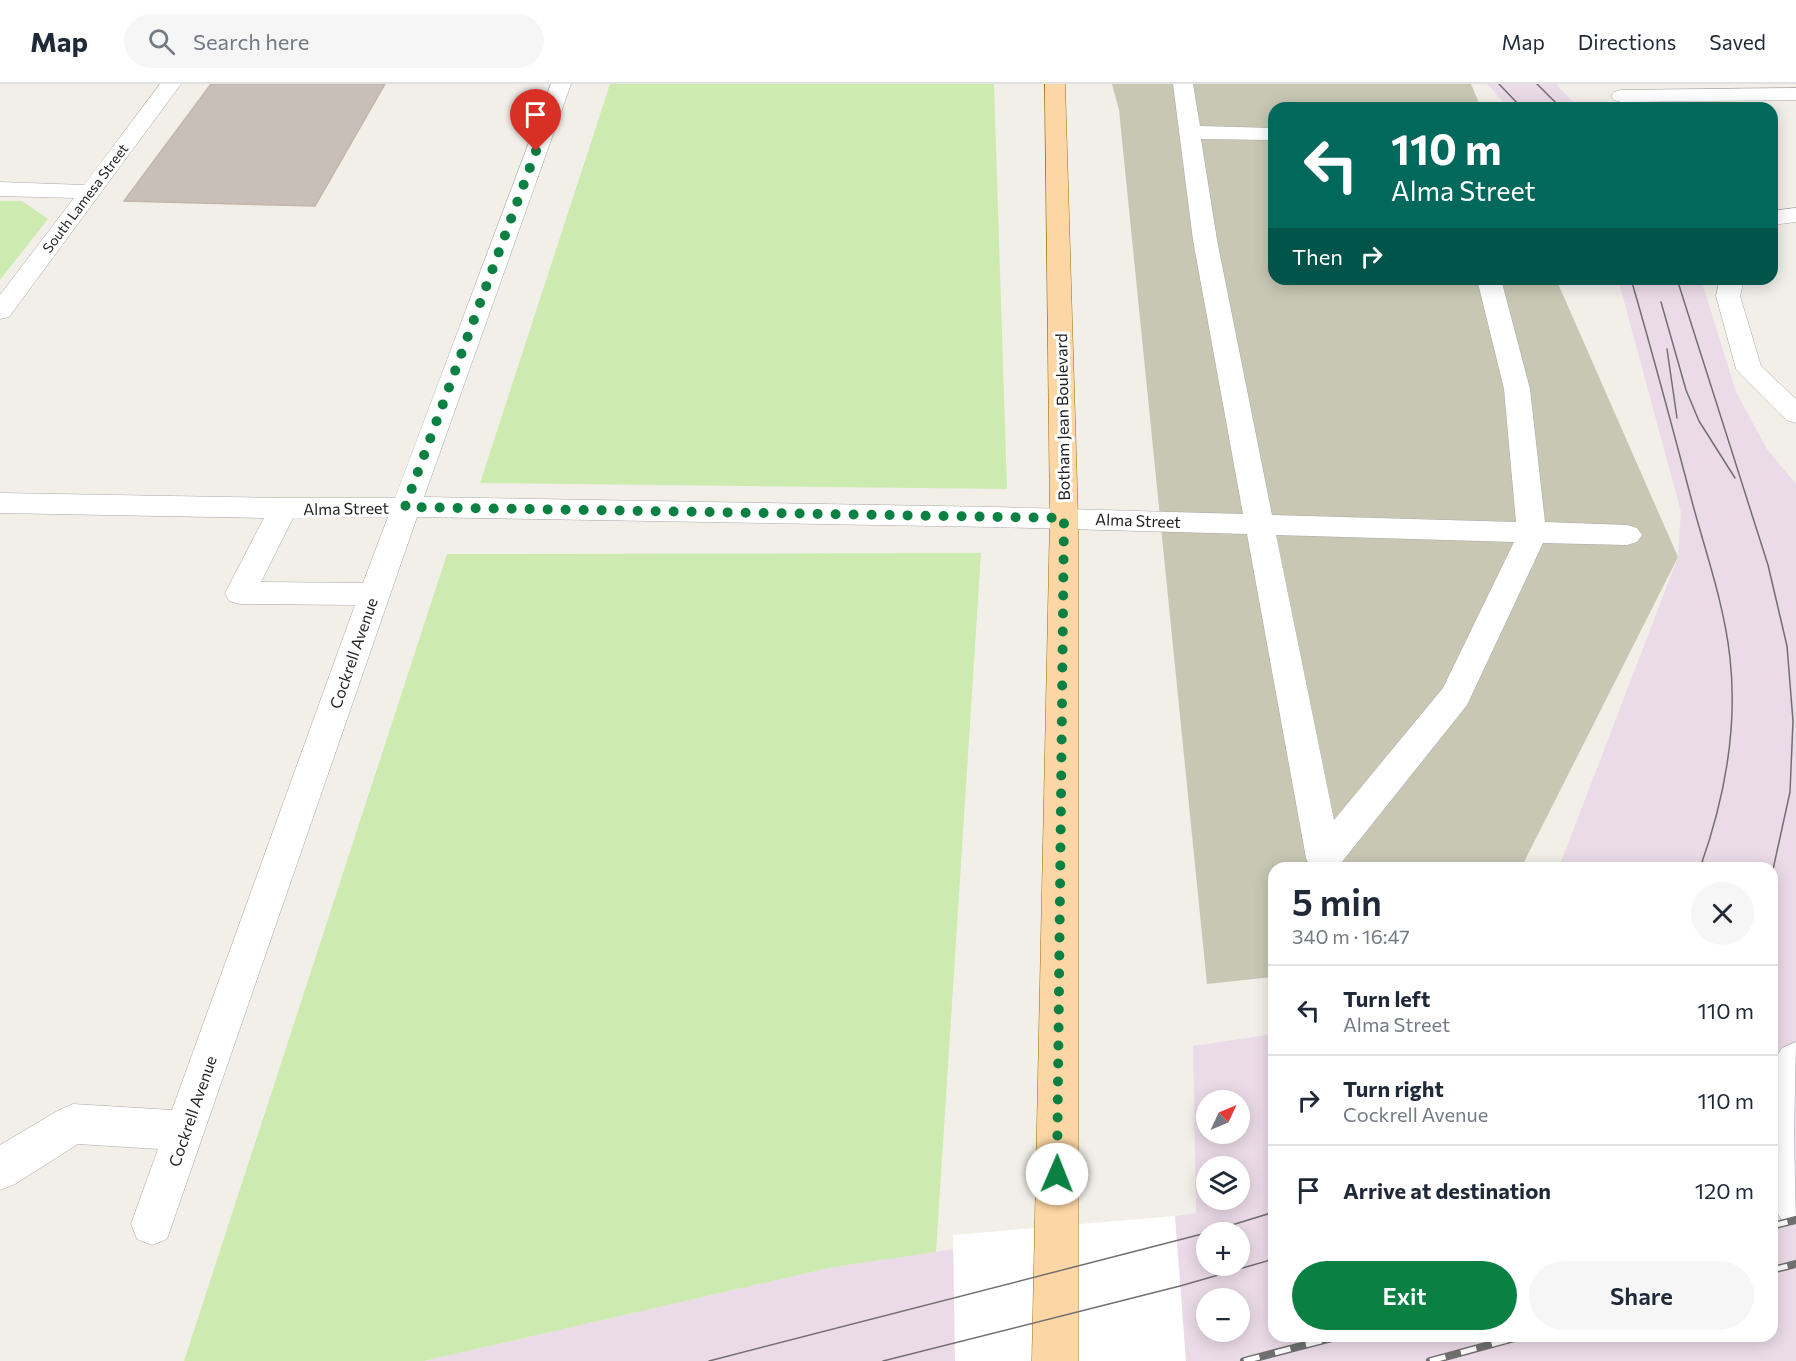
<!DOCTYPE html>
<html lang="en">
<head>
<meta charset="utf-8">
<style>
	:root { --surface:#fff; --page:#f6f6f7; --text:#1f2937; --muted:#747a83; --line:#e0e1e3; --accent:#0b8043 }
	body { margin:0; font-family:Commissioner,sans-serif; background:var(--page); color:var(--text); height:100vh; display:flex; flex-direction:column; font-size:22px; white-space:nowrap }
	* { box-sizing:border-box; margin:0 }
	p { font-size:20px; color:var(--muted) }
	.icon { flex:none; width:33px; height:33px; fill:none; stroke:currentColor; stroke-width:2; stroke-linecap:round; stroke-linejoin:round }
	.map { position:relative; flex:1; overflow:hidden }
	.sheet { position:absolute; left:1268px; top:778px; width:510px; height:480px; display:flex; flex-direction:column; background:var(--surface); border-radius:18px; box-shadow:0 3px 15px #0003 }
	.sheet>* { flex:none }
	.top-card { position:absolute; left:1268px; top:18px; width:510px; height:183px; border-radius:18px; box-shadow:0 3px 15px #0003; background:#00695c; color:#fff; overflow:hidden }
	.needle { width:39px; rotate:46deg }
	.fabs { position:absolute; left:1196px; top:1006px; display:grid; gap:12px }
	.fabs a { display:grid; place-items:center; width:54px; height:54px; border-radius:50%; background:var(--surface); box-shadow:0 3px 15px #0003; font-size:30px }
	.pin { position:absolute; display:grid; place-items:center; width:51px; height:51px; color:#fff; margin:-62px -26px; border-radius:50% 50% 50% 0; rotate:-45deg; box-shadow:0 0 6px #0007 }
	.pin .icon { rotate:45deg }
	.me { position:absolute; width:66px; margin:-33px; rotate:1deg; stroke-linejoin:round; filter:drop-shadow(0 0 4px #0008) }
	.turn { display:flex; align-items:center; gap:21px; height:126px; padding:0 24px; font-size:27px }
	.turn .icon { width:78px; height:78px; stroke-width:2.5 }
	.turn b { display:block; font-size:42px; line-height:51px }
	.then { display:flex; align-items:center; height:57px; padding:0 24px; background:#0003; gap:12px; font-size:22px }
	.round { display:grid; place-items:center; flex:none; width:63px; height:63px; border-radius:32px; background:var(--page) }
	.overview { display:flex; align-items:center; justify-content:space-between; height:102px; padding:0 24px }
	h1 { font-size:36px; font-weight:600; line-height:45px }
	.button { display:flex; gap:12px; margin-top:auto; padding:12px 24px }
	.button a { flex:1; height:69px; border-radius:36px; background:var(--accent); color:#fff; font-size:24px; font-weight:600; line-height:69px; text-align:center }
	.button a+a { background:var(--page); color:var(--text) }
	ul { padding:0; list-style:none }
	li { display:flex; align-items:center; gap:18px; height:90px; padding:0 24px; border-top:2px solid var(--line) }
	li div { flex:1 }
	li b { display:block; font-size:22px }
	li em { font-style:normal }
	header { display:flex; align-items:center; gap:36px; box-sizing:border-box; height:84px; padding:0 30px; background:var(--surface); border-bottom:2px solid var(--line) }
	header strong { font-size:28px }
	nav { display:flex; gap:33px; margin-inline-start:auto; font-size:21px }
	.search { width:420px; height:54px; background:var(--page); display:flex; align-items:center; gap:15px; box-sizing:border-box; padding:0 21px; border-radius:33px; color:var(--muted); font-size:22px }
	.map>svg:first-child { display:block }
	.industrial { fill:#ebdbe8; fill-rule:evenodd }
	.construction { fill:#c7c7b4 }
	.grass { fill:#cdebb0 }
	.pier { fill:#fff }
	.building { fill:#c7bfb8; stroke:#c4b6ab; stroke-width:1.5 }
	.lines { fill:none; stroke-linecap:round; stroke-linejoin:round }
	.minor-casing { stroke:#a9a9a9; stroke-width:1 }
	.major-casing { stroke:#a06b00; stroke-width:1 }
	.minor { fill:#fff; fill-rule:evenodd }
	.major { fill:#fcd6a4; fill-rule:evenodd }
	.tram { stroke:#707070; stroke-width:1.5 }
	.rail-casing { stroke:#707070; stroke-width:8 }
	.rail { stroke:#fff; stroke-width:5; stroke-dasharray:16; stroke-linecap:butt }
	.route { stroke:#0b8043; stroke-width:10; stroke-dasharray:0 18 }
	.labels { text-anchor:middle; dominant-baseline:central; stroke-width:6; stroke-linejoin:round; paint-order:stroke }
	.far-street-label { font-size:14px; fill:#222; stroke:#fff }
	.street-label { font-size:16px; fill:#222; stroke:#fff }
</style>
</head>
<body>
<header>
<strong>Map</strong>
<div class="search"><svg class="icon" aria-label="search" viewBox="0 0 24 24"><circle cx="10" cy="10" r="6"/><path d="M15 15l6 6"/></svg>Search here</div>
<nav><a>Map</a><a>Directions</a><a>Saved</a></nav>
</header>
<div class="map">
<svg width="1796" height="1277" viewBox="0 0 1796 1277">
	<rect width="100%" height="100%" fill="#f2efe9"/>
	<path class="industrial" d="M1487,0H1556L1579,24H1509Z
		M1618,195H1701L1736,308L1767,365L1796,400V1277H424L834,1183L1196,1129L1193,962L1273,950L1274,1252H1772V784H1556L1561,778L1678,473L1681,428ZM1206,1017H1239V1050H1206ZM1206,1083H1239V1116H1206ZM1206,1149H1239V1182H1206ZM1206,1215H1239V1248H1206Z"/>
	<path class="construction" d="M1112,0H1471L1481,24H1274V195H1556L1678,473L1521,784H1274L1273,893L1207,900L1119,26Z"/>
	<path class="grass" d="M610,0H994L1007,405L480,399Z
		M0,117H22L48,135L0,196Z
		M981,469L936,1168L834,1183L424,1277H184L447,470Z"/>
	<path class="pier" d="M1175,1132L1186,1277H955L953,1151Z"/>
	<path class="building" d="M211,0H385L315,122L124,117Z"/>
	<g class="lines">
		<g class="minor-casing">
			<path id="minor" d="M160,0H181L9,233L0,235V211L74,114L0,112V98L84,101Z
				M551,0H571L424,413L994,423L1243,430L1193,156L1173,0H1193L1200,42L1274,44V56L1201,55L1217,156L1272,431L1516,438L1504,305L1477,195H1501L1530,305L1545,438L1627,441L1637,444L1642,451L1637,458L1627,461L1543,459L1467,621L1337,784H1311L1306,774L1247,450L994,443L417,433L167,1155L152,1161L137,1155L131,1140L158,1065L78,1060L15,1100L0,1106V1061L59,1026L73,1020L172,1026L355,521L240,520L229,517L225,509L264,434L0,429V409L283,414H395ZM388,433L363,499L261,498L293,434ZM1276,451L1514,458L1443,604L1334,736Z
				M1796,4V16L1621,18L1614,16L1611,12L1614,8L1621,6Z
				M1796,124V138L1772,141V127Z
				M1720,195H1744L1740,212L1761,282L1796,315V339L1786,336L1736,285L1716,212Z
				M1796,958L1794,1050L1796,1141L1781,1135L1772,1120V979L1782,964Z"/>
		</g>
		<g class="major-casing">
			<path id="major" d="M1045,0H1065L1078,434V1277H1032L1050,434Z"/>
		</g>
		<use href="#minor" class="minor"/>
		<use href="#major" class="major"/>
		<path class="tram" d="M1499,0L1522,24
			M1537,0L1561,24
			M1631,195C1652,267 1671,338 1690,410C1704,464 1724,518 1730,574C1738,646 1724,717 1700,784
			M1677,195L1768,481L1787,562L1793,637L1790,708L1772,790
			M1661,218L1686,306L1699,337L1735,394
			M1667,265L1677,334
			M1206,1149L1274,1128
			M709,1277L1206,1149
			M883,1277L1180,1202L1274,1175"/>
		<g class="rail-casing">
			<path id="rail" d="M1772,1142L1796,1136
				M1772,1186L1796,1180
				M1244,1277L1340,1252
				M1430,1277L1522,1252"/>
		</g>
		<use href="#rail" class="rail"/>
	</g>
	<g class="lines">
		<path class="route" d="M536,67L405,423L1064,434L1057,1090"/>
	</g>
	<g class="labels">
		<g class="far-street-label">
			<text transform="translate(85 114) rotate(-53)">South Lamesa Street</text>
		</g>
		<g class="street-label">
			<text transform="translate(1062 333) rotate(-91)">Botham Jean Boulevard</text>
			<text transform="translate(346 424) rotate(-1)">Alma Street</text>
			<text transform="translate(1138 436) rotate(2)">Alma Street</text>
			<text transform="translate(353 569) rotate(-71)">Cockrell Avenue</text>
			<text transform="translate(192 1027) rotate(-71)">Cockrell Avenue</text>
		</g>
	</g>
</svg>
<div class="fabs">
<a><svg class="needle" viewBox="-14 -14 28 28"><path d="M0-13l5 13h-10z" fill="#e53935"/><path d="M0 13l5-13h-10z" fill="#747a83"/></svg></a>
<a><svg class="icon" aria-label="layers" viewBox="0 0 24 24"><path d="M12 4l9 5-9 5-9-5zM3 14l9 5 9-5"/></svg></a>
<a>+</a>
<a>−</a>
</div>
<div class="pin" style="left:536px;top:67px;background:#d93025"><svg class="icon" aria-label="arrive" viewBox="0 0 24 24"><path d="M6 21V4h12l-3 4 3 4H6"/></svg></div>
<svg class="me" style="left:1057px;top:1090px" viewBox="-20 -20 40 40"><circle r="19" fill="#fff"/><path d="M0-13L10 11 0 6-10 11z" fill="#0b8043"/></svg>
<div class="top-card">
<div class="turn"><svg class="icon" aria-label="left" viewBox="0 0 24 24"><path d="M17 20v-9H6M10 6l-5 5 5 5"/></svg><div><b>110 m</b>Alma Street</div></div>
<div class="then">Then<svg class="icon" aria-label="right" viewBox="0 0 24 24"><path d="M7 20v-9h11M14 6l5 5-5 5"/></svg></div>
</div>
<section class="sheet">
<div class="overview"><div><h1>5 min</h1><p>340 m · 16:47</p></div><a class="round"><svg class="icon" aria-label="close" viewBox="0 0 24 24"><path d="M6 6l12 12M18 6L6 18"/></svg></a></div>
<ul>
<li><svg class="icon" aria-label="left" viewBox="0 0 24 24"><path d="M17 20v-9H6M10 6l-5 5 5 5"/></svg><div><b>Turn left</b><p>Alma Street</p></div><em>110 m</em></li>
<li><svg class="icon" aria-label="right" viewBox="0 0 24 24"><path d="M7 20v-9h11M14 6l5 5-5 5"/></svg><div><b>Turn right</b><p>Cockrell Avenue</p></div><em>110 m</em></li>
<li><svg class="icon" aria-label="arrive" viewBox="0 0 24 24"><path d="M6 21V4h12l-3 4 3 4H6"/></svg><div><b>Arrive at destination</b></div><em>120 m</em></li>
</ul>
<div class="button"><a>Exit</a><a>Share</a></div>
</section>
</div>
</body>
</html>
